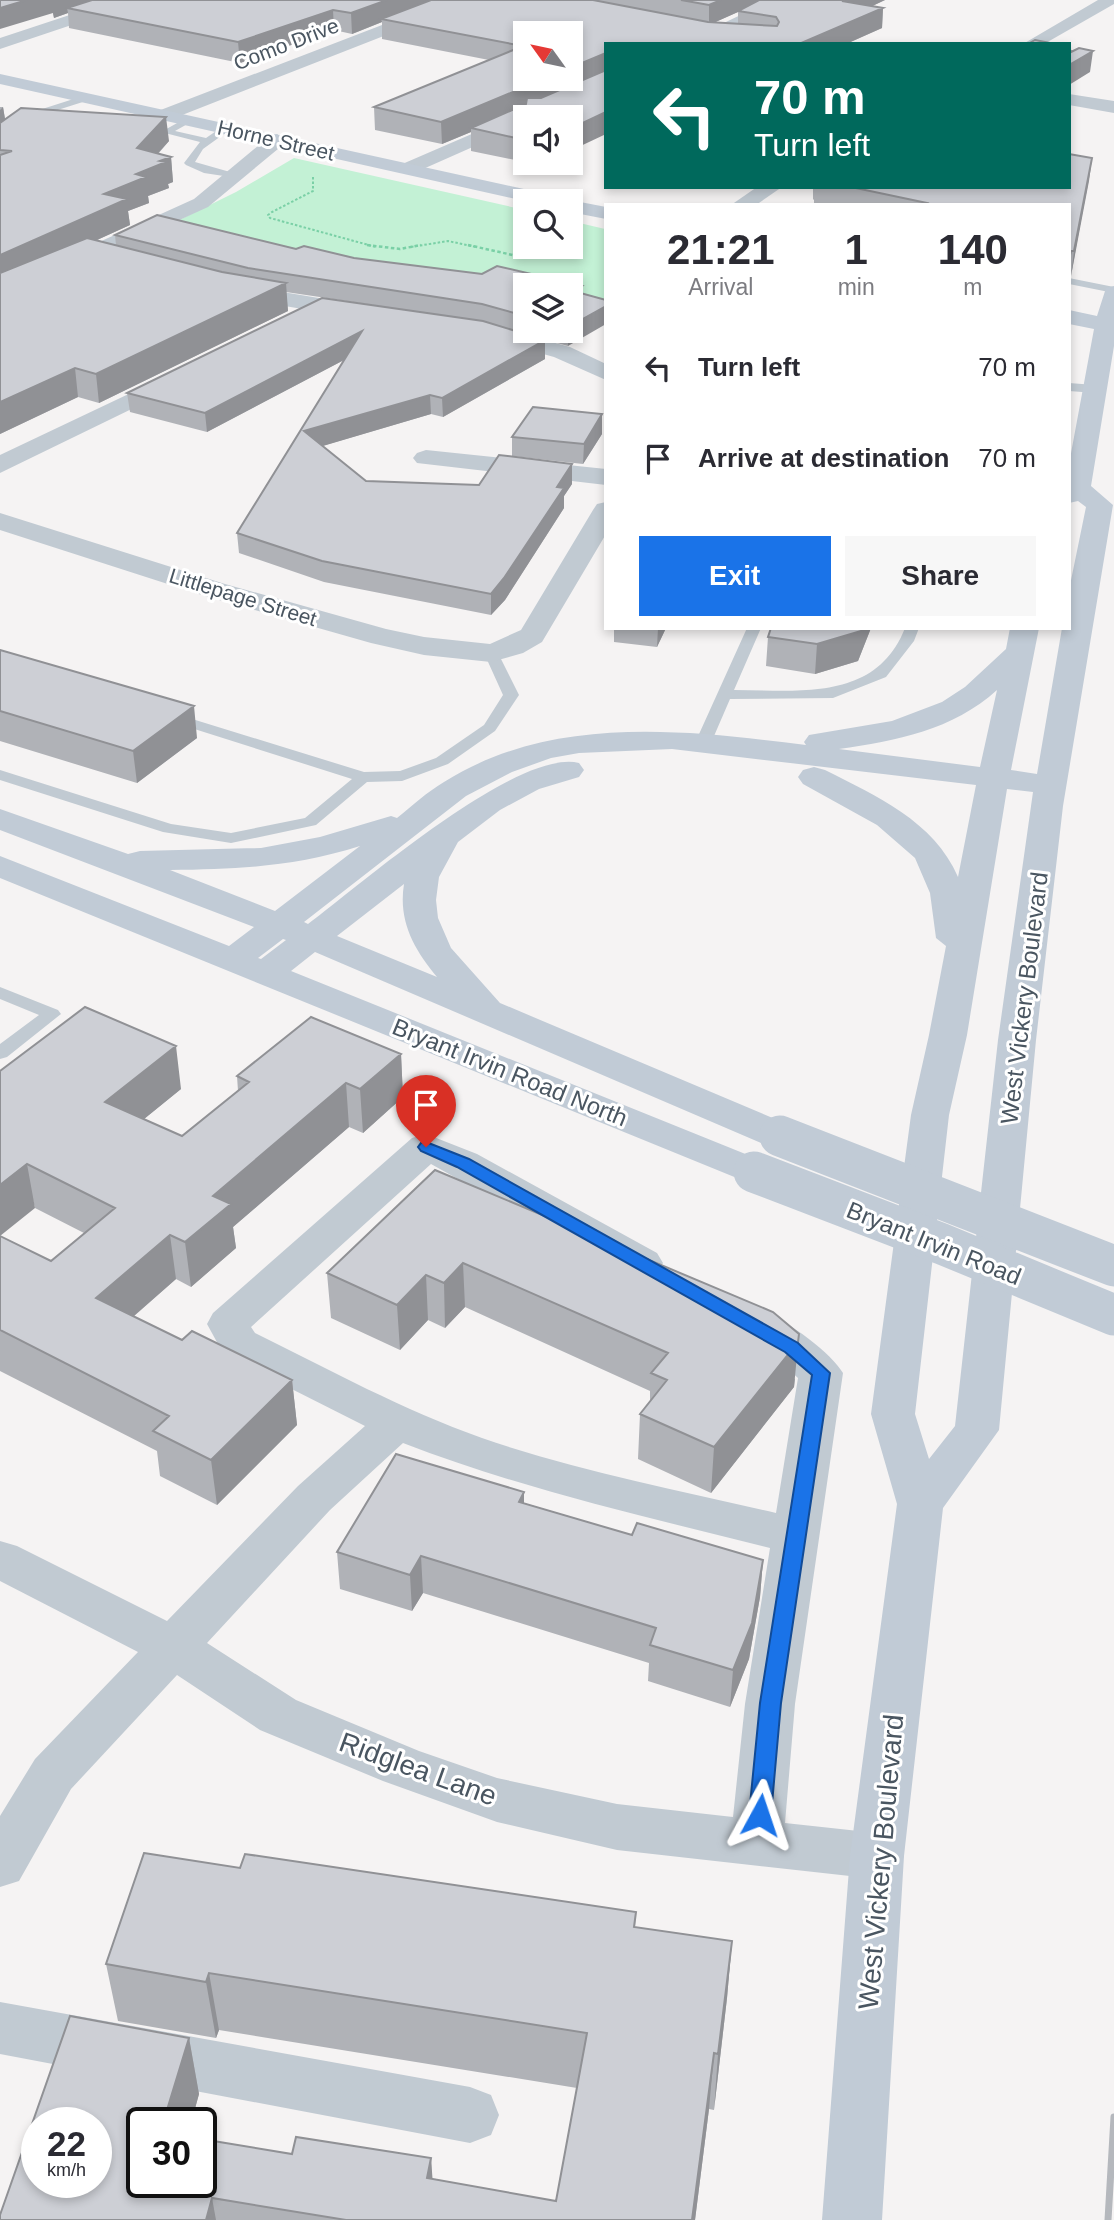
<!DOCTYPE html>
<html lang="en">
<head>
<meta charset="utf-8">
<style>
	:root { --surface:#fff; --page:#f7f7f7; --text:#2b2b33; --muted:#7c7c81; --accent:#1a73e8 }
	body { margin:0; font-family:Helvetica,sans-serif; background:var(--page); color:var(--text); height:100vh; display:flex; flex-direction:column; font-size:26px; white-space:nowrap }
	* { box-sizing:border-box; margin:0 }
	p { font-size:23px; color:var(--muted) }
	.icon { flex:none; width:38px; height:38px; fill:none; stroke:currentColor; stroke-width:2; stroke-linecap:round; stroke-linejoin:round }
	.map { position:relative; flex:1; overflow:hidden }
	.panel { position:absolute; left:604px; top:203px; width:467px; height:427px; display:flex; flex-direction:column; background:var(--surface); border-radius:0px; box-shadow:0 4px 10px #0003 }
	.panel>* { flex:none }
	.guide { position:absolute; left:604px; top:42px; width:467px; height:147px; border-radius:0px; box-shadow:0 4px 10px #0003; background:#00695c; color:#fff; overflow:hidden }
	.needle { width:46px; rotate:303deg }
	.buttons { position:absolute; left:513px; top:21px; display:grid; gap:14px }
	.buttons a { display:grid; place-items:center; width:70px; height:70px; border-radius:0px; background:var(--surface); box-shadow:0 4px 10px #0003; font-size:35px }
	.speed { position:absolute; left:21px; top:2107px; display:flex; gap:14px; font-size:35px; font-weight:700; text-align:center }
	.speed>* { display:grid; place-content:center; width:91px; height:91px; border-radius:50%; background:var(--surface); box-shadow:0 4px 10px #0003; line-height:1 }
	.speed small { font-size:18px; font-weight:400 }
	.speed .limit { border:4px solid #111; border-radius:10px; background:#fff; color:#111 }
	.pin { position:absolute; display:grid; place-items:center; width:60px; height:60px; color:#fff; margin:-72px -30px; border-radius:50% 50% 50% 0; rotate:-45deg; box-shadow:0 0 7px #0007 }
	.pin .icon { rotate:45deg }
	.me { position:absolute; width:77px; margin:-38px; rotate:5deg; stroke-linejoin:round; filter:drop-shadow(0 0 5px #0008) }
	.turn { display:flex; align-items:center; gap:24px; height:147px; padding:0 35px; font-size:32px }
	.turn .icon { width:91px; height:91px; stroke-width:2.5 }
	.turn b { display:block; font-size:49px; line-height:60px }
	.eta { display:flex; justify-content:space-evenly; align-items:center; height:119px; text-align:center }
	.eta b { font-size:42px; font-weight:700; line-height:49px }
	.primary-button { display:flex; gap:14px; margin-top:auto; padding:14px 35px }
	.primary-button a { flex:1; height:80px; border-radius:0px; background:var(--accent); color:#fff; font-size:28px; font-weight:700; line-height:80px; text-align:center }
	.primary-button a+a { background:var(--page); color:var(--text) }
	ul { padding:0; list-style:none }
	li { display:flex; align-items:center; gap:21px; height:91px; padding:0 35px }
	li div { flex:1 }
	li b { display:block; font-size:26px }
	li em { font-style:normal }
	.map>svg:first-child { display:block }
	.green { fill:#c3f1d5 }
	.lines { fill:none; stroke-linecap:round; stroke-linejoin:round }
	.path-far1 { stroke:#7ad0a6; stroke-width:2; stroke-dasharray:2.5 2; stroke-linecap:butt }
	.path { stroke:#7ad0a6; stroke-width:2.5; stroke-dasharray:3.5 2.5; stroke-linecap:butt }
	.lane { fill:#c1cad2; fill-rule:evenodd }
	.street { fill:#c1cad2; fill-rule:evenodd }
	.secondary { fill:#c1cbd6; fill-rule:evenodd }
	.rail { stroke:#b5b8bd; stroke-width:7 }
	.secondary-bridge { stroke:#c1cbd6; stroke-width:41 }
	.wall { fill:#b0b2b7; fill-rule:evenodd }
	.shaded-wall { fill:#909195 }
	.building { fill:#cdcfd5; stroke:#909195; stroke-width:2; fill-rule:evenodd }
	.route { fill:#1a73e8; stroke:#114b97; stroke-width:2 }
	.labels { text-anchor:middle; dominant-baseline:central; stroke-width:6; stroke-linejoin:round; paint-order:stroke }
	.far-street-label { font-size:21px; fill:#4a5661; stroke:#fff }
	.street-label { font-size:24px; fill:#4a5661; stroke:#fff }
	.near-street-label { font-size:28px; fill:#4a5661; stroke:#fff }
</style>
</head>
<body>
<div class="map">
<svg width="1114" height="2220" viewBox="0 0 1114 2220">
	<rect width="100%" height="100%" fill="#f5f3f3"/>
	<path class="green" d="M294,158L525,210V247H570L571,221L605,229V301L571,294L570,285H531L159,230L236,192Z"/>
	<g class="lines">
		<path class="path-far1" d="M313,177V191L272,212L268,215L270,218L376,247
			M411,247L448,241L476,247"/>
		<path class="path" d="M367,245L400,249L421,245
			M468,245L517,256H525L545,247"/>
		<path class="lane" d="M86,95L89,96V100L42,115L0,148V140L36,111Z
			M188,117L193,120L191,122L175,131L206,138L222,127H228V131L203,149L195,162L237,174V178L204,173L186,165L184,163L200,142L161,132Z
			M1069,278L1114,287V293L1069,284Z
			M1069,383L1095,385L1101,389L1095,393L1069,391Z
			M747,628H761L734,690C799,690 876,702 905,628H919L914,641L886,677L833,698L730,699L711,743L703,748L697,746L695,743Z
			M491,649L498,653L519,695L495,731L448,764L402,781L367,782L316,825L231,843L163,832L0,780V770L171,824L231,833L305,818L352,779L166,720L163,717L166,714H176L364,772L400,771L436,758L484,725L503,695L484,653Z
			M0,987L58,1010L61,1014L7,1057L0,1059V1044L39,1015L0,999Z"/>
		<path class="street" d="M115,0H139L137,3L0,49V38Z
			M447,0H470L468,3L172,119L165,121L156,115L158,111Z
			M772,0H794L792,3L703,44H680Z
			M1098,0H1114V4L1044,44H1023Z
			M606,76V88L540,117H525V124L414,173H400L397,169L400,165Z
			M1069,94L1114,101V113L1069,105Z
			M277,134L287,140L284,144L208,207L0,302V287L194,199L270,136Z
			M757,187H782L756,205H731Z
			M234,284L361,305L369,307L372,312L369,317L361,319L226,296L223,291L226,286Z
			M493,326L570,347L606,364V380L554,357L485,338L481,333L485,328Z
			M175,372L183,374L187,379L183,384L0,473V455Z
			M426,450L606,469V485L417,463L413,458L417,453Z
			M606,502V534L542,642L523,653L491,662L424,655L371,643L205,596L0,530V513L225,584L386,629L424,637L490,644L521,630L593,510L597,504Z
			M426,1134L477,1154L657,1253L663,1263L657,1273L642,1277L627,1273L431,1164L251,1327L255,1333C330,1370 403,1410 482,1438C577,1471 678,1490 776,1513L798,1378L776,1358L737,1336L731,1325L737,1314C742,1313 748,1310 753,1310C778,1312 831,1352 843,1373L795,1704L785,1823L877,1833L896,1840L904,1856L896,1872L877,1879L617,1850L497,1822L383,1781L260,1730L177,1675L71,1789L19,1881L0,1887V1816L35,1759L138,1652L0,1581V1541L17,1546L167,1621L298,1486L365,1426L224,1355L207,1324L213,1313L412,1138ZM403,1443C522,1489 647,1517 770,1548L745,1704L733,1817L617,1804L497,1778L419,1751L296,1700L207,1643L330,1510Z
			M0,2002L470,2087L491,2095L499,2115L491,2135L470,2143L0,2054Z"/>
		<path class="secondary" d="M0,74L551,195L558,197L561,201H525L0,84Z
			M570,200L606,207V219L570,212V201H564Z
			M1114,286V346L1091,486L1113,505L1063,806L1036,1040L999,1430L943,1508L904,1856L882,2220H822L850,1856L897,1504L871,1414L911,1115L929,1035L946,946L936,938L930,893L915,858L877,825L803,784L798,777L803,770L814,767L825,770C876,796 934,821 958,877L976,785L672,749L579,753L551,758L512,772L466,796L304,922L308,924C360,885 517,748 579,763L584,770L579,777L539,789L500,810L458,842L439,877L436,900L438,918L451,948L500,1003L794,1127L800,1136L794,1145L780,1148L766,1145L315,952L291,971L768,1163L774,1172L768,1181L754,1185L0,878V856L229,946L254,927L0,830V809L128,854L140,851L261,848L320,837L391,816L397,818C412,806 427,792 444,782C552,714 685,730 806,745L804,742L809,735L892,721L942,702L965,687L1006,649L1010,628H1039L1011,770L1037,774L1062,628H1069V590L1086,507L1078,501L1069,503V464L1094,329L1069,324V310L1097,316L1106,288ZM997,690L980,767L839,749C896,741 953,730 997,690ZM1007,789L1033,792L998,1040L955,1426L929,1459L915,1414L949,1115L967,1035ZM360,846L275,911L170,870C239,869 293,867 360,846ZM404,884C398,921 414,949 437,977L337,936ZM283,939L286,940L261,959L258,958Z"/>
		<path class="rail" d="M1108,2220L1114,2117"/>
		<path class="secondary-bridge" d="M780,1136L1114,1266
			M754,1172L942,1244L1114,1315"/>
	</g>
	<path class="wall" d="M0,0H885L872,6L883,8L882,28L846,44H606L525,117V162L471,151V132L442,144L375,130L374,107L489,60L382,39V22L352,34L334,30L240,63L69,28L68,13L54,18L53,13ZM738,12V24L715,22Z
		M0,107H3L5,119L169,141L158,154L171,157L173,182L168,184L169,188L148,196L149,203L128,211L130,225L97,240L116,245L115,235L296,249L354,258L582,286L568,346L528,335L545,359L443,417L431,414L322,446L366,481L479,485L572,464V484L564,496V508L505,600L491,615L324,582L239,553L237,533L344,360L207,432L130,412L127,393L407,310L286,292L288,311L99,403L78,397L0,434ZM525,285H570V331H525Z
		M1092,158L1071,276H1069V205H822L814,203V200L813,199V187H1069Z
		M528,163H547L541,166Z
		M602,434L583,464L512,456V437Z
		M614,628H666L657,647L614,642Z
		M871,628L858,661L815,674L766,666L768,637Z
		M0,650L197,738L137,783L0,741Z
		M401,1054L403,1097L363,1133L349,1127L233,1227L236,1248L191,1287L176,1279L133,1317L182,1340L292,1380L297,1425L217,1505L160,1476L157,1451L0,1371V1236L51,1261L84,1233L35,1208L0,1071L181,1089L144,1119L182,1136L238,1091L237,1076Z
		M435,1170L795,1379L794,1387L711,1493L638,1459L640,1414L650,1402V1391L465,1307L445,1328L428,1320L400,1350L331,1318L327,1273Z
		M524,1503L632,1535L763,1560L760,1597L749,1659L730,1707L648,1681L649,1663L423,1593L412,1611L340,1589L337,1552Z
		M144,1853L240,1868L245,1854L636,1912L635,1927L732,1941L727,1998L714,2110L709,2109L695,2220H0V2215L70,2016L189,2038L199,2094L191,2123H142V2182H201V2139L292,2154L296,2137L431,2158L432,2179L556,2201L577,2088L219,2030L216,2038L118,2021L106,1964ZM37,2123H96V2182H37Z"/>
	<path class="shaded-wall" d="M27,0H107L67,8L68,13L54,18L53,13L0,29V8Z
		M387,0H440L381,19L382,22L352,34L351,13Z
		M721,0H766L738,11V12L709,25V5Z
		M845,0H885L841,21L842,1Z
		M883,8L882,28L846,44H801V43Z
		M333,10L334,30L240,63L238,42Z
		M1093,51L1090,72L1069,85V65Z
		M606,53V74L471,128V132L442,144L441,122L544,79H570V68Z
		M3,107L7,131L0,138V110Z
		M606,112V134L570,151V129Z
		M166,117L169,141L141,172L160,161L171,157L173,182L168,184L169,188L148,196L149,203L128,211L130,225L0,284V255L104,194L137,148Z
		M1092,158L1089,181L1071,276L1074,251Z
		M286,283L288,311L99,403L96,374Z
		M582,286V304L573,291Z
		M606,306V324L568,346V331H570V326Z
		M362,331L363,350L207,432L205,413Z
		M545,340V359L443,417L442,398Z
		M75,368L78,397L0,434V402Z
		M430,395L431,414L306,451L304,431Z
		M602,414V434L583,464L584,444Z
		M572,464V484L564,496V508L505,600L491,615V594Z
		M658,628H666L657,647Z
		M862,628H871L858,661L815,674L817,644Z
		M194,706L197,738L137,783L133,751Z
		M176,1046L181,1089L112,1145L105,1102Z
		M401,1054L403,1097L363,1133L360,1089Z
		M346,1083L349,1127L233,1227L236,1248L191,1287L185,1242L213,1196Z
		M27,1164L35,1208L0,1236V1185Z
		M170,1235L176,1279L103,1343L96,1298Z
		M463,1263L465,1307L445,1328L444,1283Z
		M426,1275L428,1320L400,1350L397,1305Z
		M799,1334L794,1387L711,1493L714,1447Z
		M292,1380L297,1425L217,1505L211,1460Z
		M524,1492V1529L519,1502Z
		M421,1556L423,1593L412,1611L410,1575Z
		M763,1560L760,1597L749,1659L730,1707L733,1670Z
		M732,1941L727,1998L714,2110L718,2054Z
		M209,1973L219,2030L216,2038L206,1982Z
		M189,2038L199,2094L191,2123H163Z
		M714,2053L709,2109L695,2220H692Z
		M431,2158L435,2213L427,2178Z
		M212,2198L216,2220H206Z"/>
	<path class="building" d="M0,0H27L0,8Z
		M92,0H387L351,13L333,10L238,42L67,8Z
		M431,0H593L708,22L777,26L779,22L776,17L738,11L759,0H845L842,1L883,8L801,43L807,44H606V53L570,68V33H525V79H544L441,122L374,107L523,46L381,19Z
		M681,0H721L709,5Z
		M1035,40L1055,44H1028Z
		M1069,47L1071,52L1079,48L1093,51L1069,65Z
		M606,70V112L570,129V117H525V140L471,128L526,104L527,98H541Z
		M21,108L166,117L137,148L171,157L160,161L166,162L136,174L146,177L104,194L127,199L0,255V155L12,151L0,150V123Z
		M1069,154L1092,158L1074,251H1071L1069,259V205H924L927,203L851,187H1069Z
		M157,215L296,249L304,246L354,258L482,274L497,266L582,286L573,291L606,300V306L570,326V285H525V316L482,304L248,268L115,235Z
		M87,238L222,272L286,283L96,374L75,368L0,402V273Z
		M322,298L483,321L545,340L442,398L430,395L304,431L366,481L479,485L499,455L572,464L557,487L564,488L504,578L491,594L322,561L237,533L362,331L205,413L127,393Z
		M533,407L602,414L584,444L512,437Z
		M771,628H862L861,631L817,644L768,637Z
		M0,650L194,706L133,751L0,711Z
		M85,1007L176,1046L105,1102L182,1136L249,1082L237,1076L311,1017L401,1054L360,1089L346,1083L213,1196L231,1204L185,1242L170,1235L96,1298L182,1340L192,1331L292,1380L211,1460L153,1431L169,1416L0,1330V1236L51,1261L115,1208L27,1164L0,1185V1071Z
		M435,1170L773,1312L799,1334L798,1342L714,1447L640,1414L667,1380L651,1373L668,1353L463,1263L444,1283L426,1275L397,1305L327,1273Z
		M396,1454L524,1492L519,1502L632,1535L637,1523L763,1560L752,1623L733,1670L650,1645L656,1628L421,1556L410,1575L337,1552Z
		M144,1853L240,1868L245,1854L636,1912L634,1927L732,1941L718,2054L714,2053L692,2220H346L212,2198L206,2220H0V2215L70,2016L189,2038L163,2123H142V2182H201V2139L292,2154L296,2137L431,2158L427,2178L556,2201L587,2033L209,1973L206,1982L106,1964ZM37,2123H96V2182H37Z"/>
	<path class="route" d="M426,1142L469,1159L798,1343L830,1373L781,1703L771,1815L768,1822L760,1824L752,1822L749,1815L760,1703L812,1375L785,1352L457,1167L421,1151L418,1147L421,1143Z"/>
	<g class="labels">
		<g class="far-street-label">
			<text transform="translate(286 44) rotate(-21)">Como Drive</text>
			<text transform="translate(276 140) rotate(13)">Horne Street</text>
			<text transform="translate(243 597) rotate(17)">Littlepage Street</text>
		</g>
		<g class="street-label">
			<text transform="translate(1024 998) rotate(-83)">West Vickery Boulevard</text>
			<text transform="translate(510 1072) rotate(22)">Bryant Irvin Road North</text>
			<text transform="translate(934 1243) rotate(22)">Bryant Irvin Road</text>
		</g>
		<g class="near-street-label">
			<text transform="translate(418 1769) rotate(20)">Ridglea Lane</text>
			<text transform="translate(881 1862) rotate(-85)">West Vickery Boulevard</text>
		</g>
	</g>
</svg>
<div class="buttons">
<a><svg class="needle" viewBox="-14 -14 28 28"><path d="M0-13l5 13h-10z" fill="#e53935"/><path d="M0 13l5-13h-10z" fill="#7c7c81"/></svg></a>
<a><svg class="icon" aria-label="sound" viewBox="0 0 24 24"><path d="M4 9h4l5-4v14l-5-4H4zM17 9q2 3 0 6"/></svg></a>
<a><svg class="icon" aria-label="search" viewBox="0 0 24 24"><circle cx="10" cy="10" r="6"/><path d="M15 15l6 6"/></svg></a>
<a><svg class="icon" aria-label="layers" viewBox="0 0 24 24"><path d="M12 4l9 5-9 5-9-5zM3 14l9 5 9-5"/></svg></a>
</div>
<div class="speed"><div>22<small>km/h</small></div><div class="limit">30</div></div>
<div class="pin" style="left:426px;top:1147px;background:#d93025"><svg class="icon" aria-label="arrive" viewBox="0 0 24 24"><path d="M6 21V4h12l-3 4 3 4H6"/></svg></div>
<svg class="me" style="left:760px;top:1815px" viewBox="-20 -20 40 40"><path d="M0-17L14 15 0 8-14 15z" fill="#1a73e8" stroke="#fff" stroke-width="4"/></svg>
<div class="guide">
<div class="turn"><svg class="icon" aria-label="left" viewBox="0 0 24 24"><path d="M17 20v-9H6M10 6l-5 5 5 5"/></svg><div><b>70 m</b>Turn left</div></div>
</div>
<section class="panel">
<div class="eta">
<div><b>21:21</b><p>Arrival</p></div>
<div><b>1</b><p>min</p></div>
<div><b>140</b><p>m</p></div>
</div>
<ul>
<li><svg class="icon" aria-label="left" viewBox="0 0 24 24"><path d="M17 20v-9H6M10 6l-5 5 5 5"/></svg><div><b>Turn left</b></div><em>70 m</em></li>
<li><svg class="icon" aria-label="arrive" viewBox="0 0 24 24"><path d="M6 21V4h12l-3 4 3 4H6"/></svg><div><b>Arrive at destination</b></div><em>70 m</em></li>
</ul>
<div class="primary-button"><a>Exit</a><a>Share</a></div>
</section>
</div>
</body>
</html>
